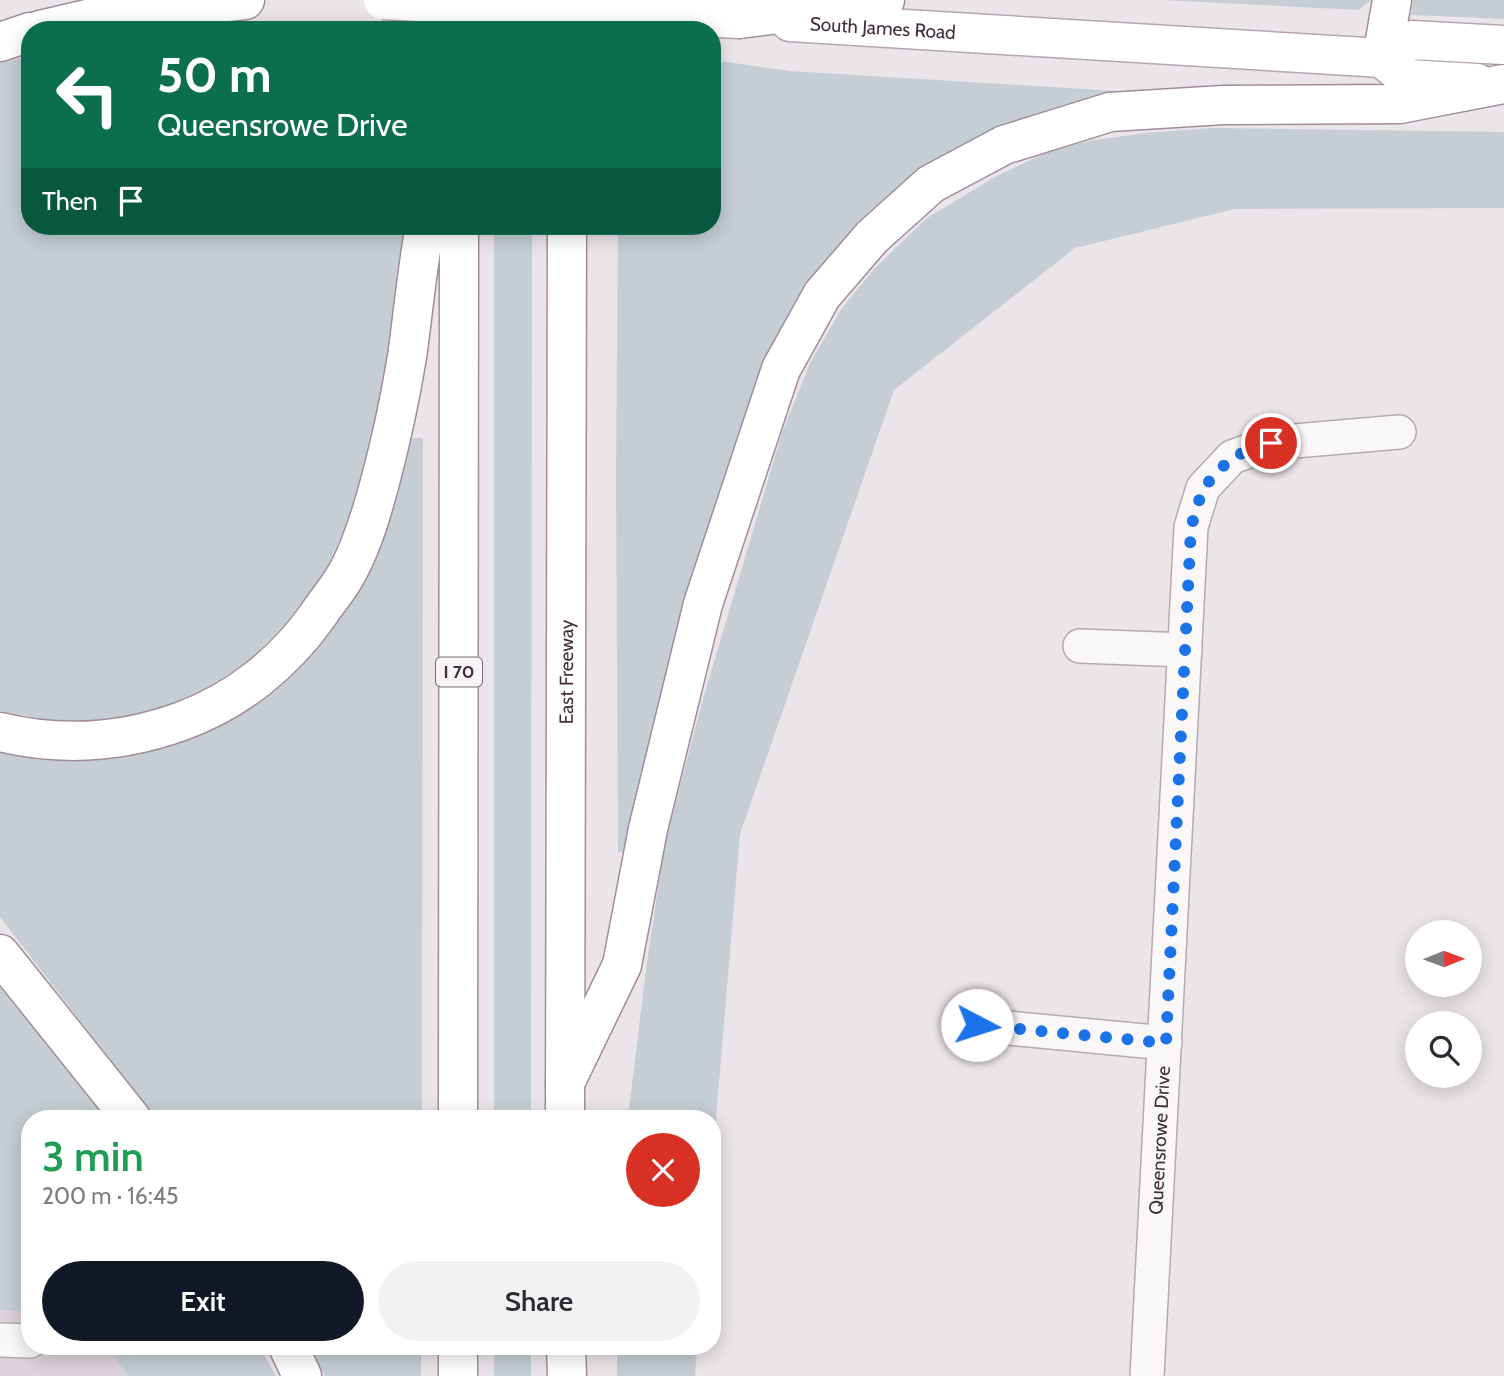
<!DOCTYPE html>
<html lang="en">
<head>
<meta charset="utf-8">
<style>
	:root { --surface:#fff; --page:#f2f2f3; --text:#2b2b33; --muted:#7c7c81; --accent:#111827 }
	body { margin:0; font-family:Cabin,sans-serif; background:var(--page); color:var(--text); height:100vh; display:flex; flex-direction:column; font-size:26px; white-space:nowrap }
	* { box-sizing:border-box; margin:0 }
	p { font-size:23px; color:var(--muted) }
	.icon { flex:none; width:38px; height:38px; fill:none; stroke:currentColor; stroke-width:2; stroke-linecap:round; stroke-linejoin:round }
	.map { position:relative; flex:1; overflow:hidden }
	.side { position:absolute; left:21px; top:1110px; width:700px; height:245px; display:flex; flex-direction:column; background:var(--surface); border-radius:28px; box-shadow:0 4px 18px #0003 }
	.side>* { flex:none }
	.top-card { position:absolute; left:21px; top:21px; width:700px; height:214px; border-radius:28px; box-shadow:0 4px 18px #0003; background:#0b6e4f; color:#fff; overflow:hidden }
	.needle { width:46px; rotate:89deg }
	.controls { position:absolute; left:1405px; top:920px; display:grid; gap:14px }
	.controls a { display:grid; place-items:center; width:77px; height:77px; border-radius:50%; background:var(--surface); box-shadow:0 4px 18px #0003; font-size:35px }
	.pin { position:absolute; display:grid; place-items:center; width:60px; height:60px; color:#fff; margin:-30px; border:4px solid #fff; border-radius:50%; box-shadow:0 2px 7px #0007 }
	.me { position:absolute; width:77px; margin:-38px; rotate:95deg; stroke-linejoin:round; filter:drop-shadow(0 0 5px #0008) }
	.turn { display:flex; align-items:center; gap:24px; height:147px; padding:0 21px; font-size:32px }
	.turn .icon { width:91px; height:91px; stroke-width:2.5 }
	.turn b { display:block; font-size:49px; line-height:60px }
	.then { display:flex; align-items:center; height:66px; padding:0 21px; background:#0003; gap:14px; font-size:26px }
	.round { display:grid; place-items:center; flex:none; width:74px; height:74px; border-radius:37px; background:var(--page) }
	.summary { display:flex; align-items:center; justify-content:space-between; height:119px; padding:0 21px }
	h1 { font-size:42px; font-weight:600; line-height:52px; color:#1e9e55 }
	.cta { display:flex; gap:14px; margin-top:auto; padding:14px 21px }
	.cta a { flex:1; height:80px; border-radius:42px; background:var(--accent); color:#fff; font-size:28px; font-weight:600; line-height:80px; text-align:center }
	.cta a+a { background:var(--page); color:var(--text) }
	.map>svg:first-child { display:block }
	.built { fill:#ddd2d9 }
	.green { fill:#c5ced5 }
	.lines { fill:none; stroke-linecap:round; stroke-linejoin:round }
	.minor-casing { stroke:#b6a9b2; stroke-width:36 }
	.major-casing { stroke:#b7a4b1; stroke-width:41 }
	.highway-casing { stroke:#a28c9b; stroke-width:41 }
	.minor { stroke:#faf7f9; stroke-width:33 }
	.major { stroke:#fff; stroke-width:38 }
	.highway { stroke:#fff; stroke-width:38 }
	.major-bridge-casing { stroke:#b7a4b1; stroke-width:41; stroke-linecap:butt }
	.major-bridge { stroke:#fff; stroke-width:38 }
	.route { stroke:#1a73e8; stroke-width:12; stroke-dasharray:0 21.6 }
	.labels { text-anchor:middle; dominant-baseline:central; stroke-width:6; stroke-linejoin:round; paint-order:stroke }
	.shield { fill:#f9f4f7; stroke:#7a6874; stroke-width:2 }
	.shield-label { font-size:18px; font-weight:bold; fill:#442c3c }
	.street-label { font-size:19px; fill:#442c3c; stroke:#f9f4f7 }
</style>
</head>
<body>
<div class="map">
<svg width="1504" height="1376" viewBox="0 0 1504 1376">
	<rect width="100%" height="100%" fill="#ebe4e9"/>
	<path class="built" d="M0,1310L30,1312V1346H107L128,1376H0Z"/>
	<path class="green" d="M1162,0H1371L1359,10Z
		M1413,0H1504V19L1411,15Z
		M30,56V226H404L391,345L361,493L325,571L288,621L249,661L204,690L151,712L100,721L49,720L0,711V63Z
		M712,60L790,71L1116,91V102L1060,112L834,264L629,853L618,852L616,476L618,226H712Z
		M1213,128L1504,132V208L1235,209L1075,248L894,390L740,834L712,1165V1118H628L645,977L664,847L703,699L782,433L810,363L842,308L875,268L927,218L995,177L1049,151L1089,141L1146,133Z
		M494,226H532L531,1118H494Z
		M410,438H423L422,1118H155L0,917V748L168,744L383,536L400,482Z
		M0,980L110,1118H30V1312L0,1310Z
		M107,1346H259L276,1376H128Z
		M308,1346H421V1376H325Z
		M494,1346H531V1376H494Z
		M617,1346H697L695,1376H617Z"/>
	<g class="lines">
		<g class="minor-casing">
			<g id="minor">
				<path d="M1080,646L1185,650"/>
				<path d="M977,1025L1165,1043"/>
				<path d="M0,1340L30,1341"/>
				<path id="s1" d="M1147,1376L1191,527L1203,488L1232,457L1271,443L1399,432"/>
			</g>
		</g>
		<g class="major-casing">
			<g id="major">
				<path id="s2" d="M790,22L1382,58L1412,40L1504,45"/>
				<path d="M1382,58L1407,79L1477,83"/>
			</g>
		</g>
		<g class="highway-casing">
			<g id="highway">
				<path d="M739,19L885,0"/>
				<path d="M40,30L100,16L245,0"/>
				<path d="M459,30V0"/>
				<path d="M0,42L30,32"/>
				<path d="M1382,58L1392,0"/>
				<path d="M0,732C62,747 122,743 182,721C237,701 284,663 318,615C327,601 340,587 348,571C363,543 372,512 380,482C391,441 400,399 407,357C413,314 417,269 425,226"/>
				<path d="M0,954L131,1118"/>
				<path d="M565,1083L622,965L648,829L703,604L781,369L822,295L872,237L931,184L1004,145L1110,112L1223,105L1400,104L1503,84"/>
				<path d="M458,1118L459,226"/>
				<path id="s3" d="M565,1118L567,226"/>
				<path d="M288,1346L302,1376"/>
				<path d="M458,1346V1376"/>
				<path d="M566,1346L567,1376"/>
			</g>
		</g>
		<use href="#minor" class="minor"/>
		<use href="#major" class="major"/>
		<use href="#highway" class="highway"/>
		<g class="major-bridge-casing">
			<path id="major-bridge" d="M383,0L739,19"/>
		</g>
		<use href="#major-bridge" class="major-bridge"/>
	</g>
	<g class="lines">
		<path class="route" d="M977,1025L1166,1043L1191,527L1203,488L1232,457L1271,443"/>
	</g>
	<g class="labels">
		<rect class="shield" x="436" y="657.5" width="46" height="29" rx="5"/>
		<g class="shield-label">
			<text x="459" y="672">I 70</text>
		</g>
		<g class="street-label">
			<text stroke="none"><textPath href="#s2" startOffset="93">South James Road</textPath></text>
			<text stroke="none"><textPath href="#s3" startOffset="446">East Freeway</textPath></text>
			<text stroke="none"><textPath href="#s1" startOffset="236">Queensrowe Drive</textPath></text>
		</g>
	</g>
</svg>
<div class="controls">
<a><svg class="needle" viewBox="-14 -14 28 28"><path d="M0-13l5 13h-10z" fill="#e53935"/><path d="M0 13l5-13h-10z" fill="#7c7c81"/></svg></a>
<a><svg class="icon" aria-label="search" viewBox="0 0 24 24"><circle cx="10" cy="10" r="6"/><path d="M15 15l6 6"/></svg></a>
</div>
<div class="pin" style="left:1271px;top:443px;background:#d93025"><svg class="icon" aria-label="arrive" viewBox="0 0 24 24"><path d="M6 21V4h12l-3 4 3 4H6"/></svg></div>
<svg class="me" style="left:977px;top:1025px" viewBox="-20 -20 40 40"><circle r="19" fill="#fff"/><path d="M0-13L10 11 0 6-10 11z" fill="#1a73e8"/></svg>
<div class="top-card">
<div class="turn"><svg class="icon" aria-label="left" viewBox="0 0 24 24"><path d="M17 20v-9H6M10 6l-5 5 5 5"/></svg><div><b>50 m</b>Queensrowe Drive</div></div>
<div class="then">Then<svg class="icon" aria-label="arrive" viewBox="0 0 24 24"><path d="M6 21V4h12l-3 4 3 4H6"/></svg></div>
</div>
<section class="side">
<div class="summary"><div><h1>3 min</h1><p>200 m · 16:45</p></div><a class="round" style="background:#d93025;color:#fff"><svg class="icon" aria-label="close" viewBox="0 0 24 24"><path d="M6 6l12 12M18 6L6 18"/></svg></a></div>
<div class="cta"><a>Exit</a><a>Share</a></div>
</section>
</div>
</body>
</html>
